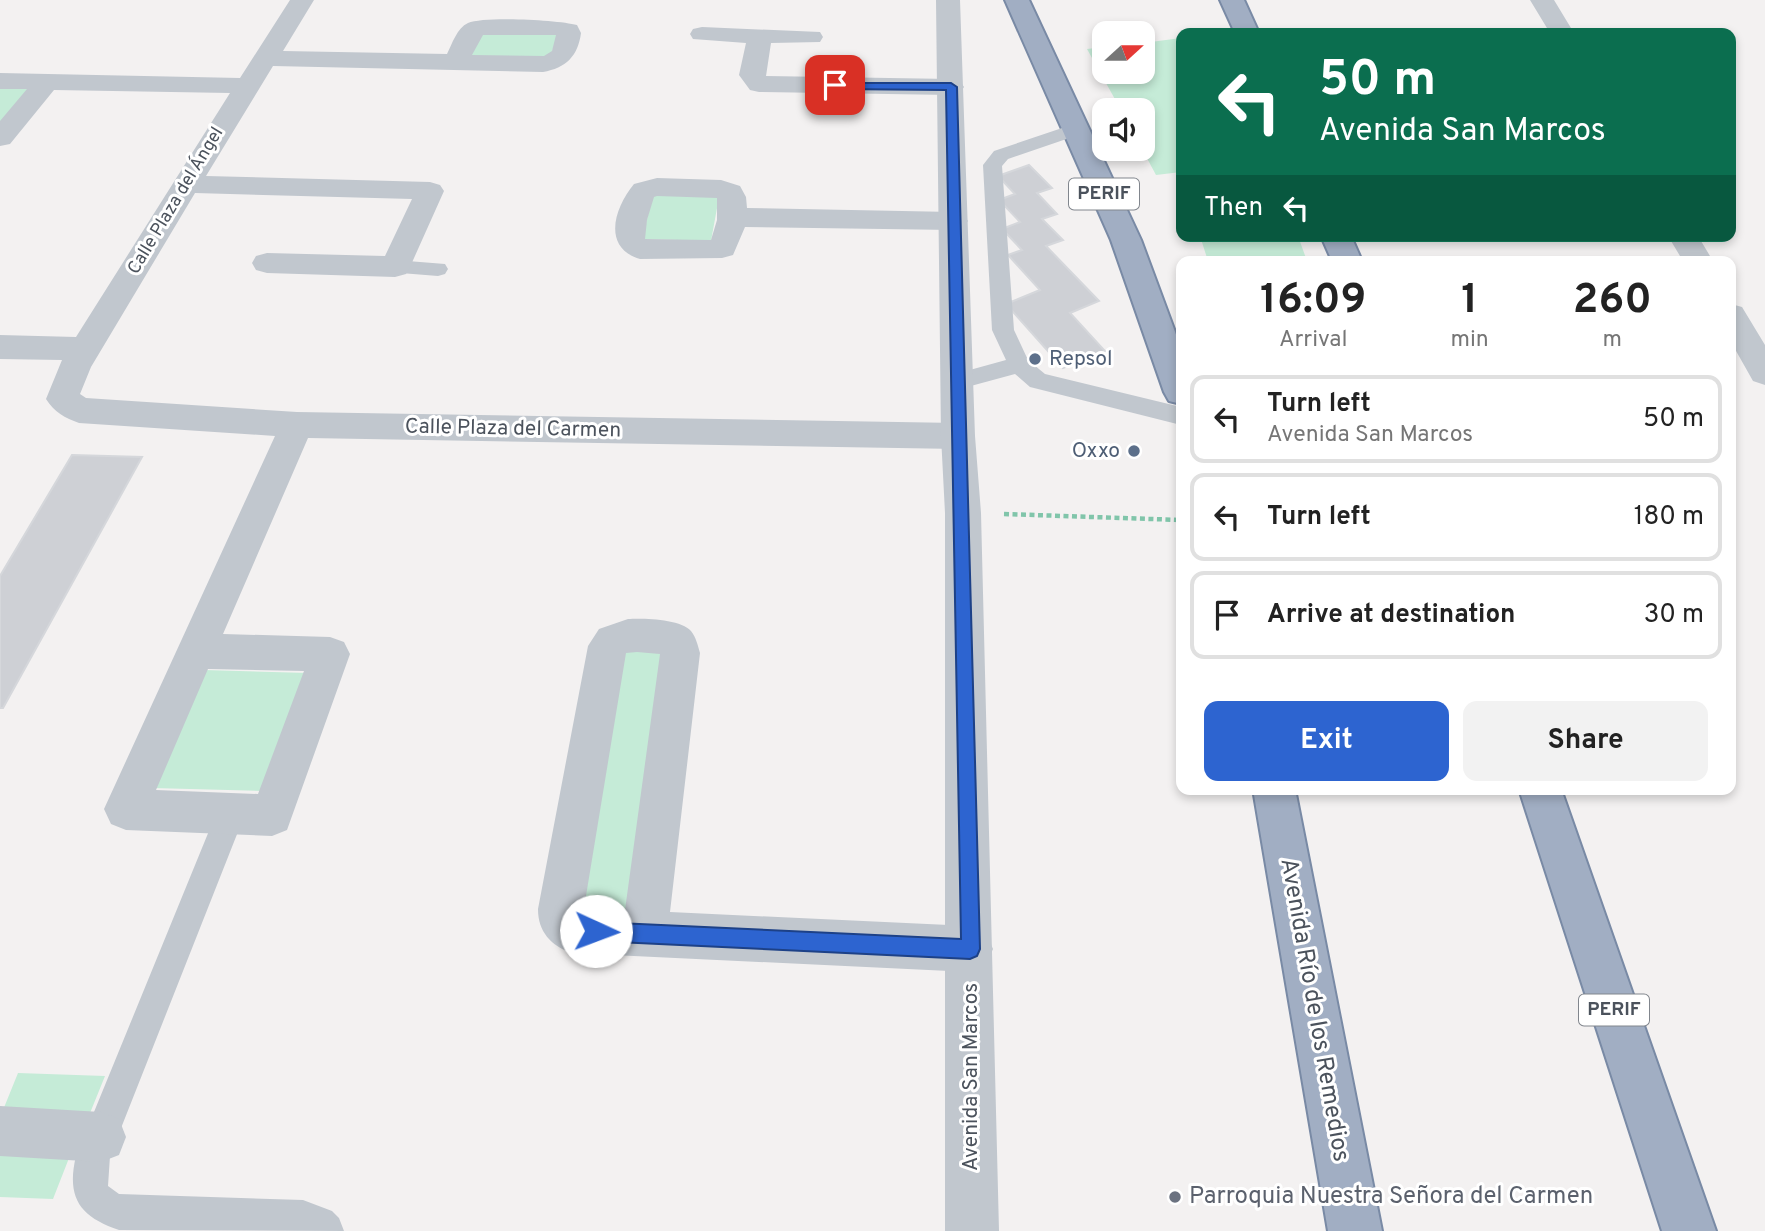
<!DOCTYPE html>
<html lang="en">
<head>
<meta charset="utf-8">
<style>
	:root { --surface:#fff; --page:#f2f2f2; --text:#222; --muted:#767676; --line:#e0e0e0; --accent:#2d64d0 }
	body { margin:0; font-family:Overpass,sans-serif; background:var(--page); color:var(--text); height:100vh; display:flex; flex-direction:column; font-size:26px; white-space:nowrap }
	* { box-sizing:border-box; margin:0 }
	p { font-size:23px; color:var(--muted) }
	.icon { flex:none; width:38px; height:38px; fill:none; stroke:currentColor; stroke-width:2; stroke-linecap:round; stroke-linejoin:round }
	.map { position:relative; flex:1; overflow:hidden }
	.details { position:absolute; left:1176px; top:256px; width:560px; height:539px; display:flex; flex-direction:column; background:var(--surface); border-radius:14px; box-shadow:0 4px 10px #0003 }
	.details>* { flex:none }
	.top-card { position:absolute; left:1176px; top:28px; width:560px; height:214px; border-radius:14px; box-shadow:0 4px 10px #0003; background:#0b6e4f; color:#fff; overflow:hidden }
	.needle { width:46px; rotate:69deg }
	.buttons { position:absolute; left:1092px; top:21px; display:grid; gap:14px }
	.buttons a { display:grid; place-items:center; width:63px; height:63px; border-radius:14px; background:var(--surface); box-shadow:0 4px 10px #0003; font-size:35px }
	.pin { position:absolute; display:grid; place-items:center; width:60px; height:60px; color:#fff; margin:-30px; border-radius:14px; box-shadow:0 4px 10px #0006 }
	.me { position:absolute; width:77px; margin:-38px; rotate:92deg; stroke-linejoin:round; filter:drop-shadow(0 0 5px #0008) }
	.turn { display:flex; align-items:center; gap:24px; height:147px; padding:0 28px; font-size:32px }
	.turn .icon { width:91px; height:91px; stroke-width:2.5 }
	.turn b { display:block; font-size:49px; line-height:60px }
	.then { display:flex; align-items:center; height:66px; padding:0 28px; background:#0003; gap:14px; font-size:26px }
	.eta { display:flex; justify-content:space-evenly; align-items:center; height:119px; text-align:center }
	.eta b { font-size:42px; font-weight:700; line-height:49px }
	.primary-button { display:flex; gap:14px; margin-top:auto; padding:14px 28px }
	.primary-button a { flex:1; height:80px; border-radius:14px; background:var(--accent); color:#fff; font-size:28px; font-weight:700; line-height:80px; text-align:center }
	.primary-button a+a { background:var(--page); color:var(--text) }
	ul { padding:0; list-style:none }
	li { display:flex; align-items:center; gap:21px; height:88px; margin:0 14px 10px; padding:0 14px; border:4px solid var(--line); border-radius:14px }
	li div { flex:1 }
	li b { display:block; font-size:26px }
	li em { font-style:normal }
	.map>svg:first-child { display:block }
	.green { fill:#c5ebd7 }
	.building { fill:#ced0d5; stroke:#d5d7db; stroke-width:2 }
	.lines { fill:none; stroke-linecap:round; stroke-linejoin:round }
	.trunk-casing { stroke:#798aa5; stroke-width:4 }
	.path { stroke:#80c5aa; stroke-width:4.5; stroke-dasharray:5 3.5; stroke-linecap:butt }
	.service { fill:#c1c7ce; fill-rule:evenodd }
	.pedestrian { fill:#c1c7ce; fill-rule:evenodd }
	.minor { fill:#c1c7ce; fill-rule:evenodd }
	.tertiary { fill:#c1c7ce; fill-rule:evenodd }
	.trunk { fill:#a1aec3; fill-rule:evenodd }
	.route { fill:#2d64d0; stroke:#1d4187; stroke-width:2 }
	.service-dot { fill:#5c6f8a; stroke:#fff; stroke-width:2.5 }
	.worship-dot { fill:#6b7280; stroke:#fff; stroke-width:2.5 }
	.labels { text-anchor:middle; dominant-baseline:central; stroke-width:6; stroke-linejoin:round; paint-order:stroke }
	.far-street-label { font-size:18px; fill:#4b525c; stroke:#fff }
	.shield { fill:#fff; stroke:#81868d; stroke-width:2 }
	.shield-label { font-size:19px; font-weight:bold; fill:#4b525c }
	.service-label { font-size:21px; fill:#4e5e75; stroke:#fff; text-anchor:start }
	.street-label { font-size:21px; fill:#4b525c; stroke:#fff }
	.near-street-label { font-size:24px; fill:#4b525c; stroke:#fff }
	.near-worship-label { font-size:24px; fill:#5b616d; stroke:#fff; text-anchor:start }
</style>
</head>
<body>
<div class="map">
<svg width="1765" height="1231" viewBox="0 0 1765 1231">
	<rect width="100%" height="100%" fill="#f3f1f1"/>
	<path class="green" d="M481,31L559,34L549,59L468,56Z
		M1181,38V172L1156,175L1142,149L1143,110H1121L1087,49L1104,47V72H1143V43Z
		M0,86L34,87L0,127Z
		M653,195L719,197L711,241L642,239Z
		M1200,236H1298L1307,261H1208Z
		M620,644L671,646L629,915L570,914Z
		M204,670L308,673L263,791L152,788Z
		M18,1073L105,1076L88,1118L1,1115Z
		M0,1151L71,1153L53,1199L0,1197Z"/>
	<path class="building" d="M1029,165L1052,188L1037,193L1057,214L1042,219L1063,240L1046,246L1099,301L1070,313L1105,351L1063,368L1006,304L1040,290L1008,255L1022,250L1002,229L1020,222L999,200L1015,194L998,176Z
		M72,455L142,457L3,708H0V576Z"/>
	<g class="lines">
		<g class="trunk-casing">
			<path id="trunk" d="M1005,0H1029L1141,240L1181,348V404L1169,401L1164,392L1111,240Z
				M1220,0H1244L1259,33H1235Z
				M1321,236H1351L1362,261H1332Z
				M1253,789H1295L1382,1231H1328Z
				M1519,789H1561L1716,1231H1662Z"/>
		</g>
		<path class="path" d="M1004,514L1181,520"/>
		<path class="service" d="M1074,124L1083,130L1081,134L1008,159L1002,166L1014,330L1028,360L1045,374L1181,407V425L1038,389L1030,387L1015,374L956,390L948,388L945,382L948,376L1006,360L992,330L983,165L994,151Z
			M395,260L445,264L448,269L445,274L438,276L388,272L385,267L388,262Z
			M230,800L240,804L245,814L110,1156L108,1186L119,1194L303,1200L332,1211L339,1218L344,1231L119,1230C80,1217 66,1198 76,1156L220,804Z"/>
		<path class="pedestrian" d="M0,1106L101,1112L119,1119L126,1137L119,1155L101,1162L0,1156Z"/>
		<path class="minor" d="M290,0H314L283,51L447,54C452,44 457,28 468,23C484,16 558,20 577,25L581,33C578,56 566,68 543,72L273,66L206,176L430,182L440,185L444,191L410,267L406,274L395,277L267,273L256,270L252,263L256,256L267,253L385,256L412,199L195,193L91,367L80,394L86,398L297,412L958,423L970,427L975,436L970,445L958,449L308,438L223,634L330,637L344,642L350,654L287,830L272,836L126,830L111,824L104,809L275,436L79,423C65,418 54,412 46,399L62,360L0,359V335L76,337L230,93L54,90L10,144L0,146V121L27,89H0V73L240,78ZM483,35H556L552,51L544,56L472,55ZM208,669L304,671L258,794L156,790Z
			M1530,0H1554L1574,33H1550Z
			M702,27L820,32L823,37L820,42L771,43L766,76L951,79L960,81L964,87L960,93L951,95L759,92L750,90L739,75L746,43L693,39L690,34L693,29Z
			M657,178L721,180L740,186L746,197L747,208L953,212L963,214L968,221L963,228L953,230L745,227L733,255L722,258L640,259C602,248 614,208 634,184ZM657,196L717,198V220L711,240L645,239L647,220L654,197Z
			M1668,236H1698L1713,261H1683Z
			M1731,304L1742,307L1765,345V385L1753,381L1731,342Z
			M628,619C643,618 681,619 691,631C696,637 698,646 700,653L670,912L970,926L986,933L993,949L986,965L970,972L571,953C551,945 538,932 538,909L588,646L599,629ZM637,652L660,654L625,910L584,908L626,653Z"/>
		<path class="tertiary" d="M936,0H960L975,436L981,513L999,1231H945V513L941,436Z"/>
		<use href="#trunk" class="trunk"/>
	</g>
	<path class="route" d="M831,83H951L957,87L980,949L977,956L970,959L596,941L589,938L587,931L589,924L596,922L961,939L946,90L835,89L831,88Z"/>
	<g class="service-dot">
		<circle cx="1035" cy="359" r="7"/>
		<circle cx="1134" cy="451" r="7"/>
	</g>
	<circle class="worship-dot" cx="1175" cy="1197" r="7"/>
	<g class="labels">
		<g class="far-street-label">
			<text transform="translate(176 201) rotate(-59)">Calle Plaza del Ángel</text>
		</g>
		<g class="shield">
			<rect x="1069" y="178.5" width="70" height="31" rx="5"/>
			<rect x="1579" y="994.5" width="70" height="31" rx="5"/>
		</g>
		<g class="shield-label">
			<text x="1104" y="194">PERIF</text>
			<text x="1614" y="1010">PERIF</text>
		</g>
		<g class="service-label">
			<text x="1049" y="359">Repsol</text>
			<text x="1120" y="451" text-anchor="end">Oxxo</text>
		</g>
		<g class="street-label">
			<text transform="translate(513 429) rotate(1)">Calle Plaza del Carmen</text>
			<text transform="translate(971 1077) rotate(-90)">Avenida San Marcos</text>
		</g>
		<g class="near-street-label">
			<text transform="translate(1314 1010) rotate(80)">Avenida Río de los Remedios</text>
		</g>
		<g class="near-worship-label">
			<text x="1189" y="1197">Parroquia Nuestra Señora del Carmen</text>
		</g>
	</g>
</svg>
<div class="buttons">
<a><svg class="needle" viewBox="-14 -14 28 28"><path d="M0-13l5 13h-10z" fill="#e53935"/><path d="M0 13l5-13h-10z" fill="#767676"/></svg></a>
<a><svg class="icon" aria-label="sound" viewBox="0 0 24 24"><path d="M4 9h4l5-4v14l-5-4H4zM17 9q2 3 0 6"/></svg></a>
</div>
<div class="pin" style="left:835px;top:85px;background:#d93025"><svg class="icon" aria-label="arrive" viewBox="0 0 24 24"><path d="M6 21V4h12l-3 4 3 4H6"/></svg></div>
<svg class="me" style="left:596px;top:931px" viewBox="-20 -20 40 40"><circle r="19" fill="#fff"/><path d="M0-13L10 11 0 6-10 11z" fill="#2d64d0"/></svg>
<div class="top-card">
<div class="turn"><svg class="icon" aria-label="left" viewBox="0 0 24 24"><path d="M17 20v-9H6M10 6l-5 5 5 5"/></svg><div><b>50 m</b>Avenida San Marcos</div></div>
<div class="then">Then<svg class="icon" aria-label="left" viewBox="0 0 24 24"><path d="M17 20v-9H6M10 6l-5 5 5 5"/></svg></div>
</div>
<section class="details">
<div class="eta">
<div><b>16:09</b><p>Arrival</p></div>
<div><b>1</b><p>min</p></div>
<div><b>260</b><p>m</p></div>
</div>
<ul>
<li><svg class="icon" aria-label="left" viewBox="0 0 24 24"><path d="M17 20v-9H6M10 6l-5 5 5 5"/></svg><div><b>Turn left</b><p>Avenida San Marcos</p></div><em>50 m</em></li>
<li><svg class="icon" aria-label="left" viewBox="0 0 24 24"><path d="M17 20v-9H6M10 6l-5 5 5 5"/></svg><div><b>Turn left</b></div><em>180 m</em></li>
<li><svg class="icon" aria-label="arrive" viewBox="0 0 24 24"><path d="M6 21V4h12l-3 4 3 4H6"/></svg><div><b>Arrive at destination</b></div><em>30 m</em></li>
</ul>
<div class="primary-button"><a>Exit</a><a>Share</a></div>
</section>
</div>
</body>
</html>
